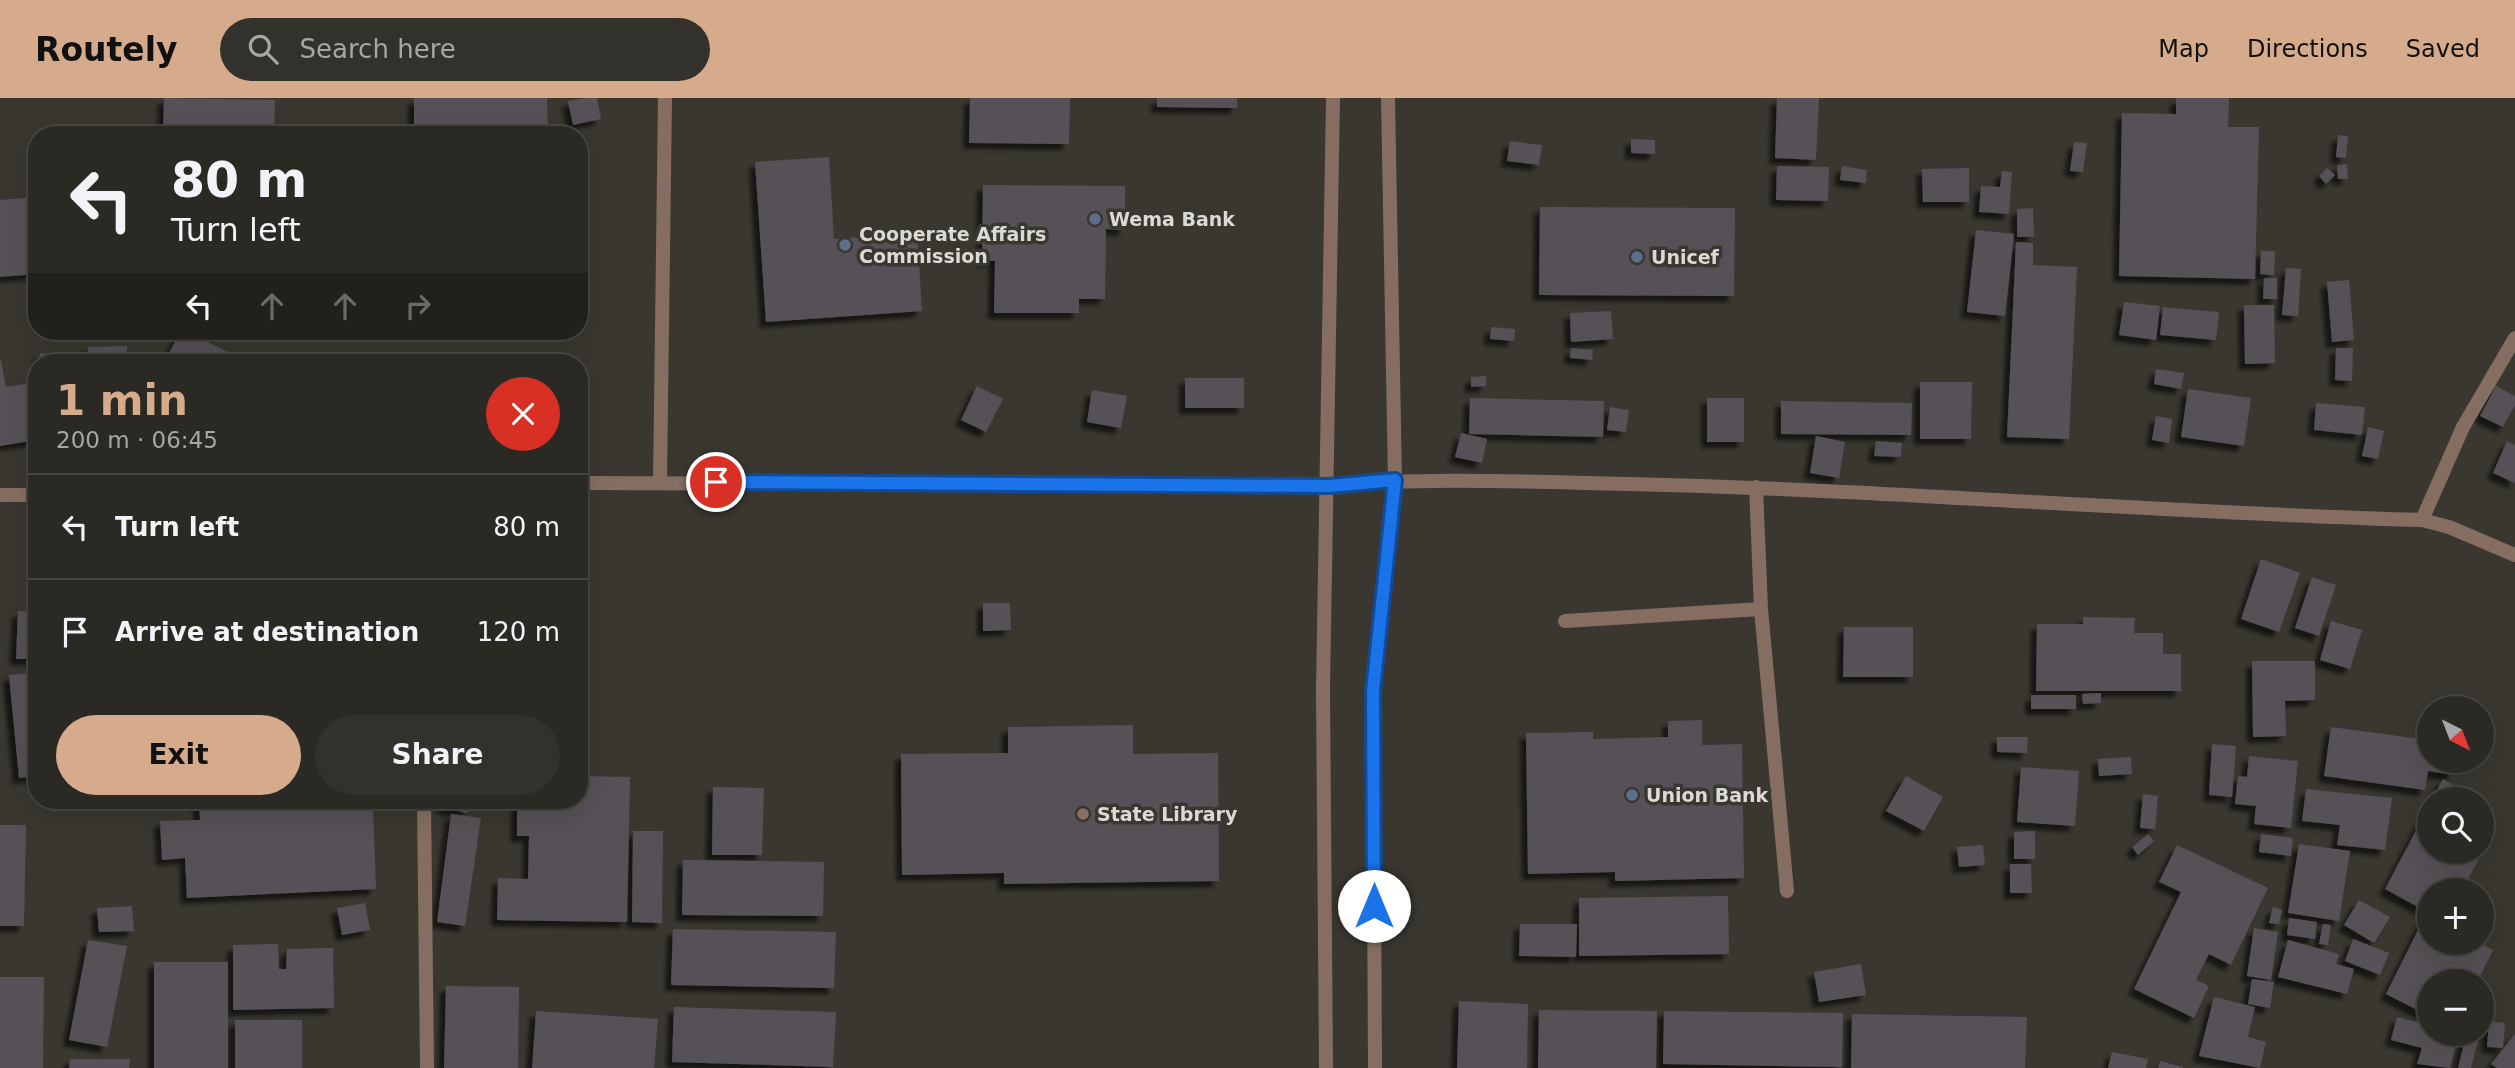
<!DOCTYPE html>
<html lang="en">
<head>
<meta charset="utf-8">
<style>
	:root { --surface:#2b2924; --page:#33312c; --text:#f1f3f6; --muted:#a6a6a6; --line:#474541; --accent:#d6ab8b }
	body { margin:0; font-family:"DejaVu Sans",sans-serif; background:var(--page); color:var(--text); height:100vh; display:flex; flex-direction:column; font-size:26px; white-space:nowrap }
	* { box-sizing:border-box; margin:0 }
	p { font-size:23px; color:var(--muted) }
	.icon { flex:none; width:38px; height:38px; fill:none; stroke:currentColor; stroke-width:2; stroke-linecap:round; stroke-linejoin:round }
	.map { position:relative; flex:1; overflow:hidden }
	.sheet { position:absolute; left:28px; top:256px; width:560px; height:455px; display:flex; flex-direction:column; background:var(--surface); border-radius:28px; box-shadow:0 7px 28px #0002,0 0 0 2px var(--line) }
	.sheet>* { flex:none }
	.guide { position:absolute; left:28px; top:28px; width:560px; height:214px; border-radius:28px; box-shadow:0 7px 28px #0002,0 0 0 2px var(--line); background:#2b2924; color:var(--text); overflow:hidden }
	.needle { width:46px; rotate:138deg }
	.controls { position:absolute; left:2417px; top:598px; display:grid; gap:14px }
	.controls a { display:grid; place-items:center; width:77px; height:77px; border-radius:50%; background:var(--surface); box-shadow:0 7px 28px #0002,0 0 0 2px var(--line); font-size:35px }
	.pin { position:absolute; display:grid; place-items:center; width:60px; height:60px; color:#fff; margin:-30px; border:4px solid #fff; border-radius:50%; box-shadow:0 2px 7px #0007 }
	.me { position:absolute; width:77px; margin:-38px; rotate:0deg; stroke-linejoin:round; filter:drop-shadow(0 0 5px #0008) }
	.turn { display:flex; align-items:center; gap:24px; height:147px; padding:0 28px; font-size:32px }
	.turn .icon { width:91px; height:91px; stroke-width:2.5 }
	.turn b { display:block; font-size:49px; line-height:60px }
	.lanes { display:flex; align-items:center; height:66px; padding:0 28px; background:#0003; justify-content:center; gap:35px; direction:ltr }
	.lanes .off { opacity:.35 }
	.round { display:grid; place-items:center; flex:none; width:74px; height:74px; border-radius:37px; background:var(--page) }
	.summary { display:flex; align-items:center; justify-content:space-between; height:119px; padding:0 28px }
	h1 { font-size:42px; font-weight:600; line-height:52px; color:var(--accent) }
	.cta { display:flex; gap:14px; margin-top:auto; padding:14px 28px }
	.cta a { flex:1; height:80px; border-radius:42px; background:var(--accent); color:#111; font-size:28px; font-weight:600; line-height:80px; text-align:center }
	.cta a+a { background:var(--page); color:var(--text) }
	ul { padding:0; list-style:none }
	li { display:flex; align-items:center; gap:21px; height:105px; padding:0 28px; border-top:2px solid var(--line) }
	li div { flex:1 }
	li b { display:block; font-size:26px }
	li em { font-style:normal }
	header { display:flex; align-items:center; gap:42px; box-sizing:border-box; height:98px; padding:0 35px; background:var(--accent); color:#111 }
	header strong { font-size:33px }
	nav { display:flex; gap:38px; margin-inline-start:auto; font-size:24px }
	.search { width:490px; height:63px; background:var(--page); display:flex; align-items:center; gap:18px; box-sizing:border-box; padding:0 24px; border-radius:38px; color:var(--muted); font-size:26px }
	.map>svg:first-child { display:block }
	.building { fill:#555157; filter:url(#shadow) }
	.lines { fill:none; stroke-linecap:round; stroke-linejoin:round }
	.service { stroke:#856e61; stroke-width:14 }
	.minor { stroke:#856e61; stroke-width:14 }
	.route-casing { stroke:#114b97; stroke-width:18 }
	.route { stroke:#1a73e8; stroke-width:12 }
	.service-dot { fill:#5c6f8a; stroke:#393730; stroke-width:2.5 }
	.education-dot { fill:#8d6e63; stroke:#393730; stroke-width:2.5 }
	.labels { text-anchor:middle; dominant-baseline:central; stroke-width:7; stroke-linejoin:round; paint-order:stroke }
	.poi-label { font-size:19px; font-weight:bold; fill:#dbdad6; stroke:#393730; text-anchor:start }
</style>
</head>
<body>
<header>
<strong>Routely</strong>
<div class="search"><svg class="icon" aria-label="search" viewBox="0 0 24 24"><circle cx="10" cy="10" r="6"/><path d="M15 15l6 6"/></svg>Search here</div>
<nav><a>Map</a><a>Directions</a><a>Saved</a></nav>
</header>
<div class="map">
<svg width="2515" height="970" viewBox="0 0 2515 970">
	<defs>
		<filter id="shadow"><feDropShadow dx="-6" dy="6" stdDeviation="2" flood-color="#0009"/></filter>
	</defs>
	<rect width="100%" height="100%" fill="#393730"/>
	<path class="building" d="M164,0L275,2L274,37H163Z
		M414,0H547L548,37H414Z
		M586,0H597L601,21L573,27L568,3Z
		M970,0H1070L1069,46L969,45Z
		M1157,0H1237V10L1157,9Z
		M1777,0H1819L1816,62L1775,60Z
		M2176,0H2229L2228,29H2259L2255,181L2119,178L2122,15L2176,16Z
		M2338,37L2348,38L2346,60L2336,59Z
		M1631,41L1655,42V56L1631,55Z
		M1510,43L1542,47L1539,67L1507,63Z
		M2074,44L2087,45L2083,74L2070,73Z
		M829,59L834,141L917,135L922,213L766,224L755,64Z
		M2347,66L2348,81H2338L2337,67Z
		M1777,68L1829,69L1828,103L1776,102Z
		M1842,68L1867,72L1866,85L1840,82Z
		M1969,70V104H1923L1922,71Z
		M2327,70L2335,77L2326,86L2319,78Z
		M2002,73L2012,74L2009,116L1979,114L1981,88L2000,89Z
		M983,87L1125,88V132L1106,131L1105,201H1079V215H994L995,163H982Z
		M37,99V176L0,179V102Z
		M1540,109L1735,110L1734,198L1539,197Z
		M2033,110L2034,139H2017V111Z
		M1976,132L2014,136L2005,218L1967,214Z
		M2016,144L2033,145V167L2077,169L2069,341L2007,339Z
		M2261,153H2275L2274,177L2260,176Z
		M2286,170L2301,171L2298,218L2282,217Z
		M2264,180H2277V201H2263Z
		M2349,182L2354,242L2332,244L2327,184Z
		M2124,204L2160,208L2156,242L2119,237Z
		M2244,207H2274L2275,265L2245,266Z
		M2163,209L2219,214L2216,242L2160,237Z
		M1611,213L1613,241L1571,244L1570,215Z
		M1491,229L1515,231L1514,243L1490,241Z
		M181,233H187L246,264H164Z
		M127,248V264H89L88,249Z
		M1571,250L1593,252L1592,262L1570,260Z
		M2336,250H2353L2352,283L2335,282Z
		M40,255L64,258V264H39Z
		M0,258L6,289L31,285L37,342L0,348Z
		M2156,271L2184,275L2181,291L2154,286Z
		M1486,278V288L1471,289V279Z
		M1185,280H1244V310H1185Z
		M1920,284H1972L1971,341H1920Z
		M977,288L1003,301L986,334L961,322Z
		M2496,288L2515,298V307L2503,329L2480,318Z
		M2188,291L2251,300L2244,348L2181,339Z
		M1092,292L1127,298L1121,330L1087,324Z
		M1470,300L1604,303L1603,339L1469,336Z
		M1707,300H1744V344H1707Z
		M1781,303L1912,305L1911,337L1781,336Z
		M2316,305L2365,309L2362,337L2314,332Z
		M1610,309L1629,312L1626,334L1607,332Z
		M2156,318L2172,321L2169,345L2152,342Z
		M2368,329L2384,333L2378,361L2362,358Z
		M1461,335L1487,341L1482,365L1455,359Z
		M1816,338L1845,344L1839,380L1810,375Z
		M1876,343L1902,345L1901,359L1874,358Z
		M2507,343L2515,347V385L2493,375Z
		M2261,461L2300,475L2279,534L2241,521Z
		M2312,479L2336,487L2319,538L2295,530Z
		M983,505H1010L1011,532L983,533Z
		M18,513L37,514V561H16Z
		M2083,519L2135,520L2134,535H2163V556H2181V593H2036L2037,526H2083Z
		M2331,523L2362,532L2350,571L2320,562Z
		M1844,529H1913V579H1843Z
		M2252,563H2315V602L2285,603L2286,638L2253,639Z
		M37,574V678L19,680L9,577Z
		M2101,595V605L2083,606L2082,596Z
		M2031,597H2076V611H2031Z
		M579,600H586L583,665H579Z
		M1702,622V647L1742,646L1744,780L1615,783V774L1528,776L1526,635L1593,634V641L1668,639V623Z
		M1133,627V656L1218,655L1219,783L1004,786V775L902,777L901,656L1008,655V629Z
		M2331,629L2429,642V663H2455L2453,677L2428,673L2425,692L2324,678Z
		M1997,639H2028L2027,655L1997,654Z
		M2212,646L2236,648L2232,699L2209,697Z
		M2249,658L2298,663L2291,730L2254,726L2256,708L2235,706L2238,678L2247,679Z
		M2131,659L2132,676L2099,678L2098,661Z
		M2021,669L2079,673L2075,728L2017,724Z
		M579,678L630,679L627,824L497,822L498,780L528,781L529,738H517V702H579Z
		M1906,678L1943,699L1924,733L1886,713Z
		M2443,681L2465,693L2460,702H2432Z
		M713,689L764,690L762,757H712Z
		M2306,691L2392,700L2385,752L2337,747L2340,727L2302,723Z
		M2143,696L2158,698L2155,731L2140,730Z
		M199,702H352L353,712L373,711L376,791L187,800L185,760L162,762L160,723L200,722Z
		M444,702H470L468,715L442,710Z
		M2429,708V754H2482V717L2497,726L2462,793H2429V815L2385,791Z
		M451,716L481,720L465,828L437,824Z
		M0,727H26L24,828H0Z
		M633,733H663L662,825L632,824Z
		M2035,733V761H2014V734Z
		M2148,736L2154,743L2138,757L2132,749Z
		M2261,736L2293,740L2291,758L2259,754Z
		M2299,746L2350,753L2339,823L2288,815Z
		M1983,747L1985,767L1959,769L1957,749Z
		M2177,747L2268,790L2231,867L2209,856L2196,882L2209,888L2194,920L2134,891L2181,794L2159,784Z
		M683,762L824,764L823,818L682,817Z
		M2010,766H2031L2032,795H2010Z
		M1728,798L1729,856L1579,858V800Z
		M2359,802L2390,819L2374,845L2344,827Z
		M365,805L370,832L342,837L337,810Z
		M132,808L134,833L99,834L97,810Z
		M2273,809L2282,812L2279,826L2269,825Z
		M2425,818L2429,820V845H2479L2493,852L2477,884H2429V918L2386,896Z
		M2289,820L2317,824L2315,841L2287,837Z
		M1520,826H1577L1576,859L1519,858Z
		M2323,826L2331,827L2328,847L2319,846Z
		M2254,830L2278,834L2271,882L2247,878Z
		M673,831L836,834L834,890L671,887Z
		M2353,841L2389,855L2380,877L2345,863Z
		M88,842L127,848L107,949L69,942Z
		M2288,842L2339,856L2336,866L2354,871L2347,896L2278,879Z
		M278,846L279,871H286L287,851L333,850L334,910L233,912V847Z
		M154,864H228V970H154Z
		M1861,866L1866,897L1819,904L1814,874Z
		M0,879H44L43,970H0Z
		M2252,881L2274,884L2270,910L2248,906Z
		M446,888L519,889L518,970H444Z
		M2214,899L2255,909L2248,939L2266,944L2260,970L2199,958Z
		M1459,903L1528,906L1527,970H1457Z
		M674,909L836,914L833,969L672,964Z
		M1539,912L1657,913L1656,970H1538Z
		M536,913L658,921L654,970H532Z
		M1664,913L1843,915L1842,969L1663,966Z
		M1852,916L2027,919L2025,970H1851Z
		M2397,919L2429,927V936H2459L2450,970L2417,966L2422,950L2391,942Z
		M235,922H302V970H235Z
		M2489,923L2505,925L2503,950L2487,949Z
		M2466,936L2479,939L2471,970H2458Z
		M2515,936V970H2497L2491,966Z
		M2112,954L2148,961L2146,970H2108Z
		M70,961H130L129,970H69Z
		M2160,963L2183,969V970H2158Z"/>
	<g class="lines">
		<path class="service" d="M660,383L665,0
			M1756,389L1761,511L1787,793
			M1565,523L1761,511"/>
		<path class="minor" d="M579,385L1329,388C1429,379 1530,384 1631,386C1895,392 2158,415 2422,422L2449,429L2515,457
			M0,397H37
			M2422,422L2463,329L2515,240
			M424,702L427,970
			M1326,970L1323,591L1333,0
			M1375,970L1373,593L1395,382L1388,0"/>
	</g>
	<g class="lines">
		<g class="route-casing">
			<path id="route" d="M716,384L1329,388L1395,382L1373,593L1374,808"/>
		</g>
		<use href="#route" class="route"/>
	</g>
	<g class="service-dot">
		<circle cx="1095" cy="121" r="7"/>
		<circle cx="845" cy="147" r="7"/>
		<circle cx="1637" cy="159" r="7"/>
		<circle cx="1632" cy="697" r="7"/>
	</g>
	<circle class="education-dot" cx="1083" cy="716" r="7"/>
	<g class="labels">
		<g class="poi-label">
			<text x="1109" y="121">Wema Bank</text>
			<text x="859" y="136">Cooperate Affairs<tspan x="859" dy="22">Commission</tspan></text>
			<text x="1651" y="159">Unicef</text>
			<text x="1646" y="697">Union Bank</text>
			<text x="1097" y="716">State Library</text>
		</g>
	</g>
</svg>
<div class="controls">
<a><svg class="needle" viewBox="-14 -14 28 28"><path d="M0-13l5 13h-10z" fill="#e53935"/><path d="M0 13l5-13h-10z" fill="#a6a6a6"/></svg></a>
<a><svg class="icon" aria-label="search" viewBox="0 0 24 24"><circle cx="10" cy="10" r="6"/><path d="M15 15l6 6"/></svg></a>
<a>+</a>
<a>−</a>
</div>
<div class="pin" style="left:716px;top:384px;background:#d93025"><svg class="icon" aria-label="arrive" viewBox="0 0 24 24"><path d="M6 21V4h12l-3 4 3 4H6"/></svg></div>
<svg class="me" style="left:1374px;top:808px" viewBox="-20 -20 40 40"><circle r="19" fill="#fff"/><path d="M0-13L10 11 0 6-10 11z" fill="#1a73e8"/></svg>
<div class="guide">
<div class="turn"><svg class="icon" aria-label="left" viewBox="0 0 24 24"><path d="M17 20v-9H6M10 6l-5 5 5 5"/></svg><div><b>80 m</b>Turn left</div></div>
<div class="lanes"><svg class="icon" aria-label="left" viewBox="0 0 24 24"><path d="M17 20v-9H6M10 6l-5 5 5 5"/></svg><svg class="icon off" aria-label="ahead" viewBox="0 0 24 24"><path d="M12 20V5M6 11l6-6 6 6"/></svg><svg class="icon off" aria-label="ahead" viewBox="0 0 24 24"><path d="M12 20V5M6 11l6-6 6 6"/></svg><svg class="icon off" aria-label="right" viewBox="0 0 24 24"><path d="M7 20v-9h11M14 6l5 5-5 5"/></svg></div>
</div>
<section class="sheet">
<div class="summary"><div><h1>1 min</h1><p>200 m · 06:45</p></div><a class="round" style="background:#d93025;color:#fff"><svg class="icon" aria-label="close" viewBox="0 0 24 24"><path d="M6 6l12 12M18 6L6 18"/></svg></a></div>
<ul>
<li><svg class="icon" aria-label="left" viewBox="0 0 24 24"><path d="M17 20v-9H6M10 6l-5 5 5 5"/></svg><div><b>Turn left</b></div><em>80 m</em></li>
<li><svg class="icon" aria-label="arrive" viewBox="0 0 24 24"><path d="M6 21V4h12l-3 4 3 4H6"/></svg><div><b>Arrive at destination</b></div><em>120 m</em></li>
</ul>
<div class="cta"><a>Exit</a><a>Share</a></div>
</section>
</div>
</body>
</html>
